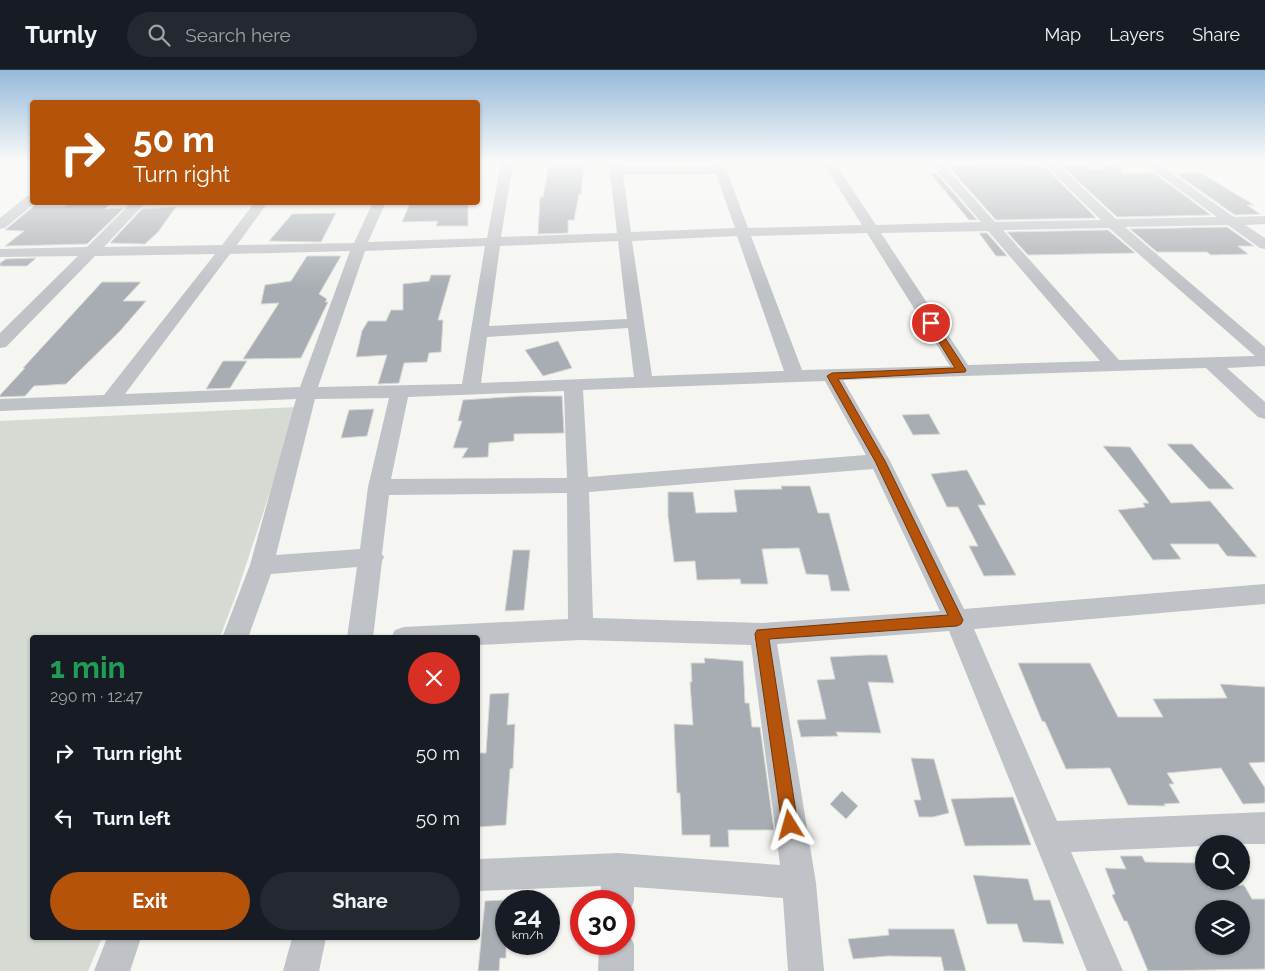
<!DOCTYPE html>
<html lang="en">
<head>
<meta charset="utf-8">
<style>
	:root { --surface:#171b24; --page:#242831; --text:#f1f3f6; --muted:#9ea1a6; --line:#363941; --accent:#b45309 }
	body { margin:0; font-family:Raleway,sans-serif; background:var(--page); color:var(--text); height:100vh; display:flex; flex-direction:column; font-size:19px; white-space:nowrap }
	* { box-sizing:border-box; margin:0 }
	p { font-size:16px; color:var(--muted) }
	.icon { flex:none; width:28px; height:28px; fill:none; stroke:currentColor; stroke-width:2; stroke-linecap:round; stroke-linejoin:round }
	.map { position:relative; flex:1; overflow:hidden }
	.details { position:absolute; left:30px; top:565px; width:450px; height:305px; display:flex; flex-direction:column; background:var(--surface); border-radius:5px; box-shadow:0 1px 4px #0004 }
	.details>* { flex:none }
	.guide { position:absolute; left:30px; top:30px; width:450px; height:105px; border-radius:5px; box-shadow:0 1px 4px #0004; background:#b45309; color:#fff; overflow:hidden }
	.fabs { position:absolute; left:1195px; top:765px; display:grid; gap:10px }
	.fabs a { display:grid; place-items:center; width:55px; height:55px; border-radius:50%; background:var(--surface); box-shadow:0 1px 4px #0004; font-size:25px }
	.speed { position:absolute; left:495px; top:820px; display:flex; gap:10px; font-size:25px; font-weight:700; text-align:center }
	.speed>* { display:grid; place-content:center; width:65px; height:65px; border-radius:50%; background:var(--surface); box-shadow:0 1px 4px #0004; line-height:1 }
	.speed small { font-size:12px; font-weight:400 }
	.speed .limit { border:8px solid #d22; background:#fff; color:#111 }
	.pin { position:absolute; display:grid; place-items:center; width:42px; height:42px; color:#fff; margin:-21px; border:2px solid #fff; border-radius:50%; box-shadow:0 1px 5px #0007 }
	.me { position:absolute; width:55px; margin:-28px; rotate:352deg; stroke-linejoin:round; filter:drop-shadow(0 0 4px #0008) }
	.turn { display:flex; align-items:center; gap:18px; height:105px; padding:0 20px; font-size:22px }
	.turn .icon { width:65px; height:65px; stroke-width:2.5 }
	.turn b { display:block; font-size:35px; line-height:42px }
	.round { display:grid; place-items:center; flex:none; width:52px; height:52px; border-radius:26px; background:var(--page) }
	.summary { display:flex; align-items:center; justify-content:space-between; height:85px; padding:0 20px }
	h1 { font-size:30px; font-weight:700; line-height:38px; color:#1e9e55 }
	.action { display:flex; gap:10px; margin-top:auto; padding:10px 20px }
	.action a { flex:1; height:58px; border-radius:30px; background:var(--accent); color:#fff; font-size:20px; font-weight:700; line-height:58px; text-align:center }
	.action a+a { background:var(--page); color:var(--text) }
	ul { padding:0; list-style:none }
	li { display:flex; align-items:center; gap:15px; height:65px; padding:0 20px }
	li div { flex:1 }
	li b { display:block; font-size:19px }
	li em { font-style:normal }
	header { display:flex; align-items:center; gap:30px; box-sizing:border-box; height:70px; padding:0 25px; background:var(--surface); border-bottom:1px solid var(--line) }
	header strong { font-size:24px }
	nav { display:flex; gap:28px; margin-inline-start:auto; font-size:18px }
	.search { width:350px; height:45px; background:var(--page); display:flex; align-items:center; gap:12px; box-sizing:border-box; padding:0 18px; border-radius:28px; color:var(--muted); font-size:19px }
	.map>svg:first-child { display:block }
	.green { fill:#d5dad2 }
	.building { fill:#a7adb2; stroke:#d7d7d5; fill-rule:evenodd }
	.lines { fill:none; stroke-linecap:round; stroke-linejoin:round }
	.street { fill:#bfc2c6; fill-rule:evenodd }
	.route { fill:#b45309; stroke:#753606 }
</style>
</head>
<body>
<header>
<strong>Turnly</strong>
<div class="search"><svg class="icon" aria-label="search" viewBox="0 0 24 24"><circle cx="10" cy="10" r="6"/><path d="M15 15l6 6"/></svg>Search here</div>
<nav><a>Map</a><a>Layers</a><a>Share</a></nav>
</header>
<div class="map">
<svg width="1265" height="901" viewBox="0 0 1265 901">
	<rect width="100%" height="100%" fill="#f5f5f2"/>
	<path class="green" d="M298,337L237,522L220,567L32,568V868H102L88,901H0V351Z"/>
	<path class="building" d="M978,93H1024L1027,96H1044L1096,148L996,150L948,96L982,97Z
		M1111,93H1120L1122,104L1154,103L1211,145L1117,147L1062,96H1087L1090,99H1102Z
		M549,94H584L581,124H579L574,150H568V163L538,164L540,127H543Z
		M930,103H936L977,150H969Z
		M1175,103H1201L1254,135H1247L1260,144L1235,145Z
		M69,132H112L105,139L124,138L87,174L5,176L24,161L5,160L34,136H65Z
		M410,133H468V156H436L438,151L402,152Z
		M176,137L158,162L145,174L110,173L142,139Z
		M336,143L321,172L269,171L292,144Z
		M1227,157L1254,176H1238L1248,184L1211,185L1207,182H1157L1130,159Z
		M1108,160L1135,183L1028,185L1007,162Z
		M979,163H987L1007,186H996Z
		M307,186H341L319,224L327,229L325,232H328L301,288L243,289L279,233L261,234L265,215L291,211Z
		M36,188L27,196H0V193L6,189Z
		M431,205H451L438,250H443L441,282L429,283L427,292L404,293L399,313L378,314L387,285L356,287L362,261L368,251H386L391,240H403V214L429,211Z
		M102,212H141L123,231H146L120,261L66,314L34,316L25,326L0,327V325L25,298H23Z
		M558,271L572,298L543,306L525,280Z
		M223,291H247L230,318L206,319Z
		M522,326H562L564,363L514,364V371L489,373L488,387L462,388L468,378H453L462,351H458L463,330Z
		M374,339L367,366L341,368L349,340Z
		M929,344L940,364L913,365L902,345Z
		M1167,374H1192L1234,419H1209Z
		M1103,376L1130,377L1171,433L1210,431L1257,487L1227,486L1218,474H1170L1181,489L1153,490L1118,440L1145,437L1143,433H1149Z
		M967,400L986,435H978L1016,505L984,506L969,476H978L958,437H947L931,404Z
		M781,416H810L818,443H829L850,521H831L828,505L806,504L799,478L762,479L768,514H741L740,509L697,510L695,491L674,492L668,446V422H693L696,443L737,442L734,420L782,419Z
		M513,480H530L524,540L505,541Z
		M868,585H887L894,613L868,612L881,663L836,662L838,666L801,667L797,650L826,649L817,610L835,609L830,587Z
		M704,588L743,591L745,633H749L752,657H760L774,760H728L729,777H710V765H682L680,723H677L674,654L693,655L690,612H692L691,593H705Z
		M1018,593H1090L1118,647H1163L1153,629L1227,628L1220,614L1265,617V692L1249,693L1265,718V733L1243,734L1221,698L1167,703L1174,714H1169L1180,733L1164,734L1165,736L1128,735L1110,698L1066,699L1045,652L1042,651Z
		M509,623L507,655L515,654L513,698L510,699L506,755L478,757V683H486L490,624Z
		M911,688L934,689L949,743L933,747H919L914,730H921Z
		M842,721L858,736L846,749L830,734Z
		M1013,727L1031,775L965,776L951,729Z
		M1120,786H1142L1145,792L1197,793L1204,806V811H1206L1209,817L1244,815L1252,829H1265V899L1148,901L1127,851H1124L1112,825L1115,824L1105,798L1126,799ZM1204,839H1241V876H1204Z
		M973,805L1028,809L1034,830H1050L1064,874L1023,872L1017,854H987Z
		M506,830V888H500L499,901H478L485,831Z
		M888,859H954L966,901H944L941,887L888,886L853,889L848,869L889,865Z"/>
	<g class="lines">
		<path class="street" d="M501,93H513L501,167L617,163L609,93H621L622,97L713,96L712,93H724L748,158L862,155L823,93H835L876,155L981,152L930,93H942L995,152L1101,150L1043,93H1056L1116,149L1217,147L1143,93H1157L1234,147L1265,146V154L1245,155L1265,168V179L1260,178L1228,155L1125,157L1265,277V296L1227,298L1265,332V349L1258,347L1206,298L843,310L890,391L964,539L1265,514V534L974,559L1057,751L1265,742V774H1204V776L1071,782L1123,901H1087L949,561L777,574L816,813L824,901H788L783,828L634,817V831L629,843L624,845V831H600L601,816L478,821V789L618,783L780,795L751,575L581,570L478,575V568H391L395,560L404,557L568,549L567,423L389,425L382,484L384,487L382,491L373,568H347L357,497L271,504L248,568H222L250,495L296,329L0,341V329L104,325L215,184L95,186L6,277L0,278V263L78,186L0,187V179L87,177L132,132H146L104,177L222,175L255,132H268L237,175L354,173L373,132H386L368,172L487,168ZM716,104L735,158L631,162L623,105ZM1109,158L1255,286L1119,290L1003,160ZM988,161L1100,291L968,295L881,163ZM867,163L950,296L802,300L751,166ZM737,166L784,301L652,306L632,171ZM618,171L627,249L489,256L500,176ZM485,176L462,314L318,317L365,181ZM350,181L300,317L125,324L230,184ZM628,258L634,307L481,313L487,267ZM825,311L866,385L588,407L583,320ZM564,321L567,408L391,409L408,327ZM389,328L368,417L360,479L276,485L315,329ZM873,399L940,541L762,553L593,548L589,422Z
			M1253,93H1265V100Z
			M32,125V132H36L5,158L0,159V148L27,126Z
			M624,860L628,862L634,874V901H598L599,874H624Z
			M107,868H141L130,901H94Z
			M292,868H326L319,901H283Z"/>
	</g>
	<linearGradient id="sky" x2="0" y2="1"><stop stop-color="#95b9da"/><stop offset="0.42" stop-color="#fafaf9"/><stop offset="1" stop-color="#fafaf9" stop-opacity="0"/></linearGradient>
	<rect width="1265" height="219" fill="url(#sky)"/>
	<path class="route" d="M928,251H934L966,300L965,302L838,309L885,391L963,550L961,554L957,556L769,569L798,755L796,761L790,763L785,761L782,755L755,564L757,560L948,545L875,391L827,306L832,303L955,298L927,253Z"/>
</svg>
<div class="fabs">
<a><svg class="icon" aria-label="search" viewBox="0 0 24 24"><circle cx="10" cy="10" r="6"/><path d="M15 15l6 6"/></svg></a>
<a><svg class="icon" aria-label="layers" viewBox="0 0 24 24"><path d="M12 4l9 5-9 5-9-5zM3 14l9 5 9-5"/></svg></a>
</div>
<div class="speed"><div>24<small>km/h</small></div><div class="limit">30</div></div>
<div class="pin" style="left:931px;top:253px;background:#d93025"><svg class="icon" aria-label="arrive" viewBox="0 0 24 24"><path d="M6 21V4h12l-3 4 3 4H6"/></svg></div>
<svg class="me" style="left:790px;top:755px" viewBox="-20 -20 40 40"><path d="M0-17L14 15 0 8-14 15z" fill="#b45309" stroke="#fff" stroke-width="4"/></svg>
<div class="guide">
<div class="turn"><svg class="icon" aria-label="right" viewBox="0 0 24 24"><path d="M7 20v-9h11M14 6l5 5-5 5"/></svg><div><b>50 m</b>Turn right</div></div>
</div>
<section class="details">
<div class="summary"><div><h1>1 min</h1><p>290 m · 12:47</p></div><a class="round" style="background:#d93025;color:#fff"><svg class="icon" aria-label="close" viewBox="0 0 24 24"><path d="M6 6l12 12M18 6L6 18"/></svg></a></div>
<ul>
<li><svg class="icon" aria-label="right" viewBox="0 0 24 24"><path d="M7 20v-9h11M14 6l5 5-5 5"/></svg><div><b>Turn right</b></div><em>50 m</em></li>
<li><svg class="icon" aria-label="left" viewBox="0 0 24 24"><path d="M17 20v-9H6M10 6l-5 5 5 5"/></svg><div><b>Turn left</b></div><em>50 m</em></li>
</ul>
<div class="action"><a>Exit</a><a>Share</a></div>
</section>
</div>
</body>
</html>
